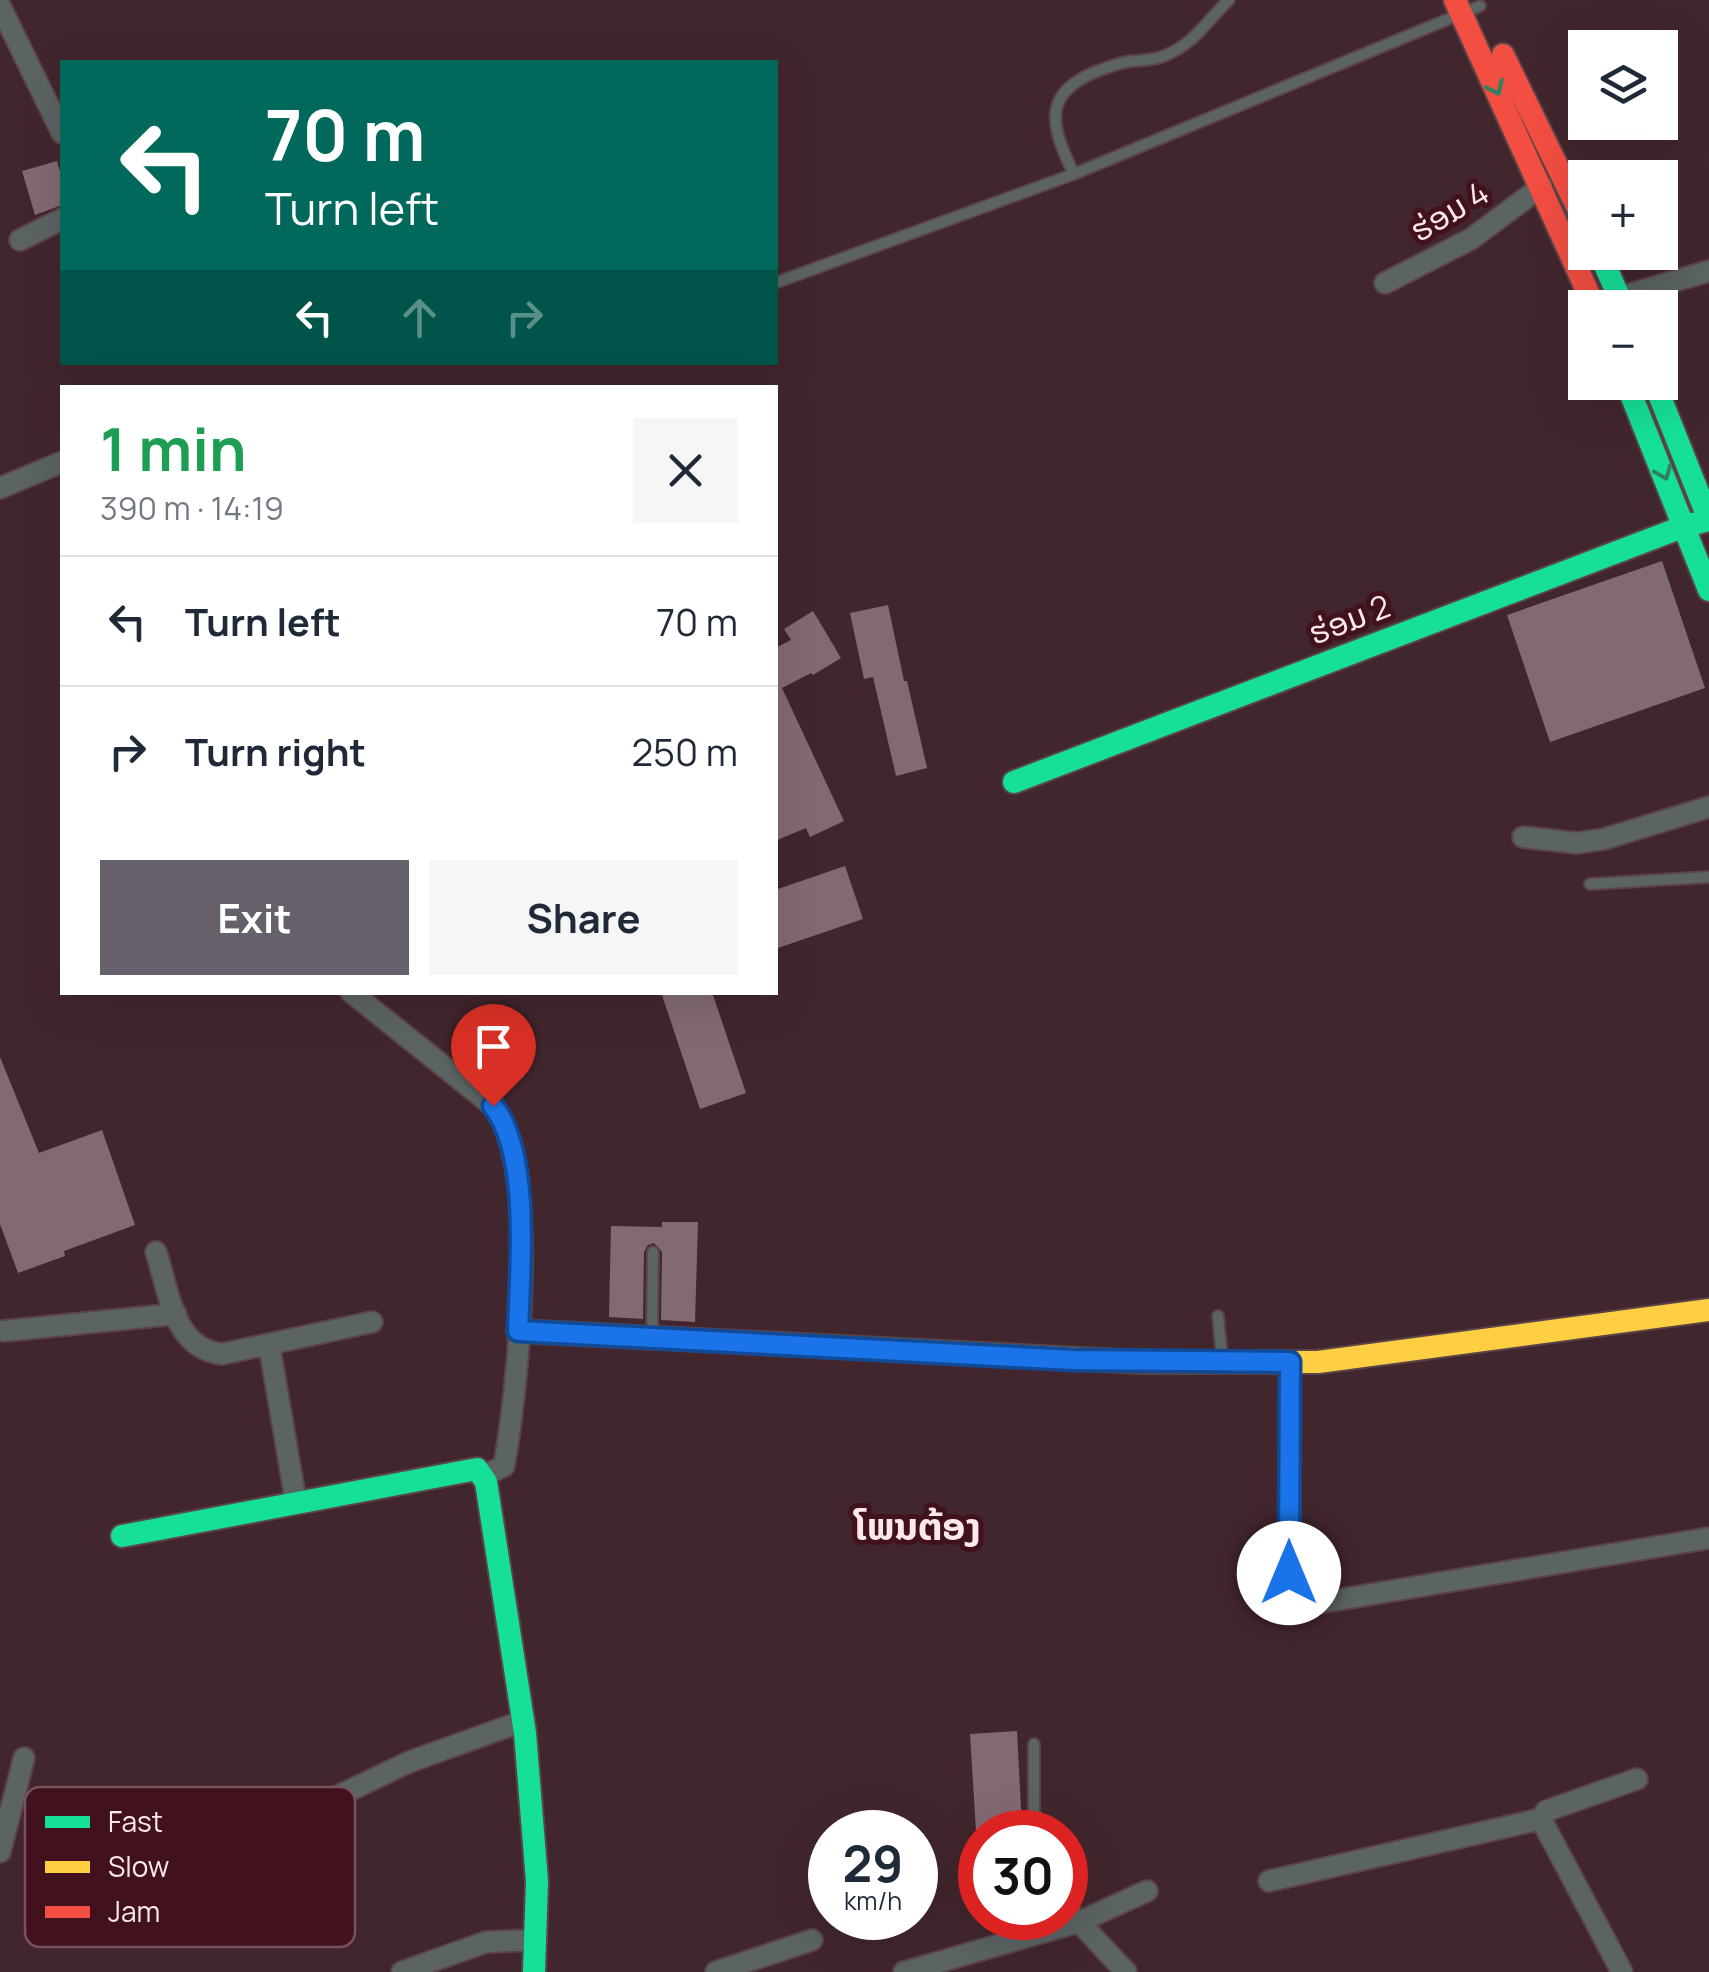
<!DOCTYPE html>
<html lang="en">
<head>
<meta charset="utf-8">
<style>
	:root { --surface:#fff; --page:#f6f6f7; --text:#1f2937; --muted:#747a83; --line:#e0e1e3; --accent:#66606a }
	body { margin:0; font-family:Manrope,"Noto Sans Lao",sans-serif; background:var(--page); color:var(--text); height:100vh; display:flex; flex-direction:column; font-size:38px; white-space:nowrap }
	* { box-sizing:border-box; margin:0 }
	p { font-size:32px; color:var(--muted) }
	.icon { flex:none; width:55px; height:55px; fill:none; stroke:currentColor; stroke-width:2; stroke-linecap:round; stroke-linejoin:round }
	.map { position:relative; flex:1; overflow:hidden }
	.sheet { position:absolute; left:60px; top:385px; width:718px; height:610px; display:flex; flex-direction:column; background:var(--surface); border-radius:0px; box-shadow:0 10px 40px #0002 }
	.sheet>* { flex:none }
	.hud { position:absolute; left:60px; top:60px; width:718px; height:305px; border-radius:0px; box-shadow:0 10px 40px #0002; background:#00695c; color:#fff; overflow:hidden }
	.tools { position:absolute; left:1568px; top:30px; display:grid; gap:20px }
	.tools a { display:grid; place-items:center; width:110px; height:110px; border-radius:0px; background:var(--surface); box-shadow:0 10px 40px #0002; font-size:50px }
	.speed { position:absolute; left:808px; top:1810px; display:flex; gap:20px; font-size:50px; font-weight:700; text-align:center }
	.speed>* { display:grid; place-content:center; width:130px; height:130px; border-radius:50%; background:var(--surface); box-shadow:0 10px 40px #0002; line-height:1 }
	.speed small { font-size:25px; font-weight:400 }
	.speed .limit { border:15px solid #d22; background:#fff; color:#111 }
	.pin { position:absolute; display:grid; place-items:center; width:85px; height:85px; color:#fff; margin:-102px -42px; border-radius:50% 50% 50% 0; rotate:-45deg; box-shadow:0 0 10px #0007 }
	.pin .icon { rotate:45deg }
	.me { position:absolute; width:110px; margin:-55px; rotate:0deg; stroke-linejoin:round; filter:drop-shadow(0 0 8px #0008) }
	.turn { display:flex; align-items:center; gap:35px; height:210px; padding:0 40px; font-size:45px }
	.turn .icon { width:130px; height:130px; stroke-width:2.5 }
	.turn b { display:block; font-size:70px; line-height:85px }
	.lanes { display:flex; align-items:center; height:95px; padding:0 40px; background:#0003; justify-content:center; gap:50px; direction:ltr }
	.lanes .off { opacity:.35 }
	.round { display:grid; place-items:center; flex:none; width:105px; height:105px; border-radius:0px; background:var(--page) }
	.headline { display:flex; align-items:center; justify-content:space-between; height:170px; padding:0 40px }
	h1 { font-size:60px; font-weight:700; line-height:75px; color:#1e9e55 }
	.cta { display:flex; gap:20px; margin-top:auto; padding:20px 40px }
	.cta a { flex:1; height:115px; border-radius:0px; background:var(--accent); color:#fff; font-size:40px; font-weight:700; line-height:115px; text-align:center }
	.cta a+a { background:var(--page); color:var(--text) }
	ul { padding:0; list-style:none }
	li { display:flex; align-items:center; gap:30px; height:130px; padding:0 40px; border-top:2px solid var(--line) }
	li div { flex:1 }
	li b { display:block; font-size:38px }
	li em { font-style:normal }
	.map>svg:first-child { display:block }
	.building { fill:#826a73 }
	.lines { fill:none; stroke-linecap:round; stroke-linejoin:round }
	.lane-casing { stroke:#5a4448; stroke-width:14 }
	.street-casing { stroke:#5a4448; stroke-width:24 }
	.fast-casing { stroke:#5a4448; stroke-width:26 }
	.slow-casing { stroke:#5a4448; stroke-width:26 }
	.jam-casing { stroke:#5a4448; stroke-width:26 }
	.lane { stroke:#5c6363; stroke-width:10 }
	.street { stroke:#5c6363; stroke-width:20 }
	.fast { stroke:#16e098; stroke-width:22 }
	.slow { stroke:#ffcf43; stroke-width:22 }
	.jam { stroke:#f24e42; stroke-width:22 }
	.oneway { stroke:#2a8361 }
	.route-casing { stroke:#114b97; stroke-width:25 }
	.route { stroke:#1a73e8; stroke-width:18 }
	.labels { text-anchor:middle; dominant-baseline:central; stroke-width:10; stroke-linejoin:round; paint-order:stroke }
	.street-label { font-size:32px; fill:#fde8eb; stroke:#42111e }
	.quarter-label { font-size:38px; font-weight:bold; fill:#fde8eb; stroke:#42111e }
	.key { fill:#42111e; stroke:#7a525c; stroke-width:2.5 }
	.key-label { font-size:28px; fill:#fde8eb }
</style>
</head>
<body>
<div class="map">
<svg width="1709" height="1972" viewBox="0 0 1709 1972">
	<rect width="100%" height="100%" fill="#42262d"/>
	<path class="building" d="M57,161L62,179V205L35,215L22,171Z
		M1662,561L1705,688L1550,742L1507,615Z
		M888,605L904,681H907L927,768L896,776L873,677L864,679L850,613Z
		M813,611L841,658L813,675L811,673L782,688L844,821L810,837L806,828L775,841V648L791,640L784,629Z
		M845,866L863,919L775,949V890Z
		M661,992H712L746,1093L700,1109Z
		M0,1057L39,1153L102,1130L135,1225L64,1251L65,1256L18,1273L0,1224Z
		M662,1222H698L695,1322L661,1320L662,1252L654,1243L648,1245L644,1252L643,1319L609,1317L611,1226L662,1227Z
		M1017,1731L1022,1828L976,1831L970,1734Z"/>
	<g class="lines">
		<g class="lane-casing">
			<path id="lane" d="M1074,174C1043,113 1047,85 1118,64C1132,59 1150,62 1164,56C1195,44 1208,19 1229,0
				M775,283L1074,174L1480,6
				M1590,884L1709,877
				M1218,1316L1222,1358
				M652,1337L653,1252
				M1034,1744V1812L1042,1832
				M1065,1887L1079,1921"/>
		</g>
		<g class="street-casing">
			<path id="street" d="M0,6L62,133
				M20,240L62,219
				M1385,283L1471,239L1542,186
				M1610,300L1709,271
				M0,488L62,462
				M1523,837L1577,843L1604,839L1709,807
				M351,992L493,1106C541,1168 518,1388 504,1466L483,1476
				M156,1252C169,1291 173,1349 222,1354L372,1322
				M4,1331L176,1314
				M269,1344L296,1502
				M1290,1362L1289,1608L1709,1538
				M1541,1819L1622,1972
				M286,1821L409,1762L523,1721
				M0,1852L24,1758
				M1269,1881L1541,1819L1546,1811L1637,1779
				M1079,1922L1126,1972
				M402,1972L486,1942L535,1940
				M716,1972L812,1940
				M904,1972L1079,1922L1147,1891"/>
		</g>
		<g class="fast-casing">
			<path id="fast" d="M1599,252L1624,308
				M1626,382L1709,590
				M1014,782L1685,526L1709,520L1654,382
				M518,1331L1142,1362
				M122,1536L477,1469L486,1482L525,1733L537,1881L534,1972"/>
		</g>
		<g class="slow-casing">
			<path id="slow" d="M1142,1362H1318L1709,1310"/>
		</g>
		<g class="jam-casing">
			<path id="jam" d="M1455,0L1595,308
				M1503,55L1585,223"/>
		</g>
		<use href="#lane" class="lane"/>
		<use href="#street" class="street"/>
		<use href="#fast" class="fast"/>
		<use href="#slow" class="slow"/>
		<use href="#jam" class="jam"/>
	</g>
	<defs><path id="oneway-chevron" d="M-2-3.5L2.5 0L-2 3.5" fill="none" stroke-width="1.6" stroke-linecap="round" stroke-linejoin="round" transform="scale(2.5)"/></defs>
	<g class="oneway">
		<use href="#oneway-chevron" transform="translate(1496 88) rotate(65)"/>
		<use href="#oneway-chevron" transform="translate(1664 473) rotate(68)"/>
	</g>
	<g class="lines">
		<g class="route-casing">
			<path id="route" d="M493,1106C531,1154 520,1270 518,1331L1073,1360L1290,1362L1289,1573"/>
		</g>
		<use href="#route" class="route"/>
	</g>
	<g class="labels">
		<g class="street-label">
			<text transform="translate(1449 211) rotate(-31)">ຮ່ອມ 4</text>
			<text transform="translate(1349 619) rotate(-21)">ຮ່ອມ 2</text>
		</g>
		<g class="quarter-label">
			<text x="917" y="1525">ໂພນຕ້ອງ</text>
		</g>
	</g>
	<rect x="25" y="1787" width="330" height="160" rx="15" class="key"/>
	<rect x="45" y="1816" width="45" height="12" fill="#16e098"/>
	<rect x="45" y="1861" width="45" height="12" fill="#ffcf43"/>
	<rect x="45" y="1906" width="45" height="12" fill="#f24e42"/>
	<g class="key-label">
		<text x="108" y="1832">Fast</text>
		<text x="108" y="1877">Slow</text>
		<text x="108" y="1922">Jam</text>
	</g>
</svg>
<div class="tools">
<a><svg class="icon" aria-label="layers" viewBox="0 0 24 24"><path d="M12 4l9 5-9 5-9-5zM3 14l9 5 9-5"/></svg></a>
<a>+</a>
<a>−</a>
</div>
<div class="speed"><div>29<small>km/h</small></div><div class="limit">30</div></div>
<div class="pin" style="left:493px;top:1106px;background:#d93025"><svg class="icon" aria-label="arrive" viewBox="0 0 24 24"><path d="M6 21V4h12l-3 4 3 4H6"/></svg></div>
<svg class="me" style="left:1289px;top:1573px" viewBox="-20 -20 40 40"><circle r="19" fill="#fff"/><path d="M0-13L10 11 0 6-10 11z" fill="#1a73e8"/></svg>
<div class="hud">
<div class="turn"><svg class="icon" aria-label="left" viewBox="0 0 24 24"><path d="M17 20v-9H6M10 6l-5 5 5 5"/></svg><div><b>70 m</b>Turn left</div></div>
<div class="lanes"><svg class="icon" aria-label="left" viewBox="0 0 24 24"><path d="M17 20v-9H6M10 6l-5 5 5 5"/></svg><svg class="icon off" aria-label="ahead" viewBox="0 0 24 24"><path d="M12 20V5M6 11l6-6 6 6"/></svg><svg class="icon off" aria-label="right" viewBox="0 0 24 24"><path d="M7 20v-9h11M14 6l5 5-5 5"/></svg></div>
</div>
<section class="sheet">
<div class="headline"><div><h1>1 min</h1><p>390 m · 14:19</p></div><a class="round"><svg class="icon" aria-label="close" viewBox="0 0 24 24"><path d="M6 6l12 12M18 6L6 18"/></svg></a></div>
<ul>
<li><svg class="icon" aria-label="left" viewBox="0 0 24 24"><path d="M17 20v-9H6M10 6l-5 5 5 5"/></svg><div><b>Turn left</b></div><em>70 m</em></li>
<li><svg class="icon" aria-label="right" viewBox="0 0 24 24"><path d="M7 20v-9h11M14 6l5 5-5 5"/></svg><div><b>Turn right</b></div><em>250 m</em></li>
</ul>
<div class="cta"><a>Exit</a><a>Share</a></div>
</section>
</div>
</body>
</html>
